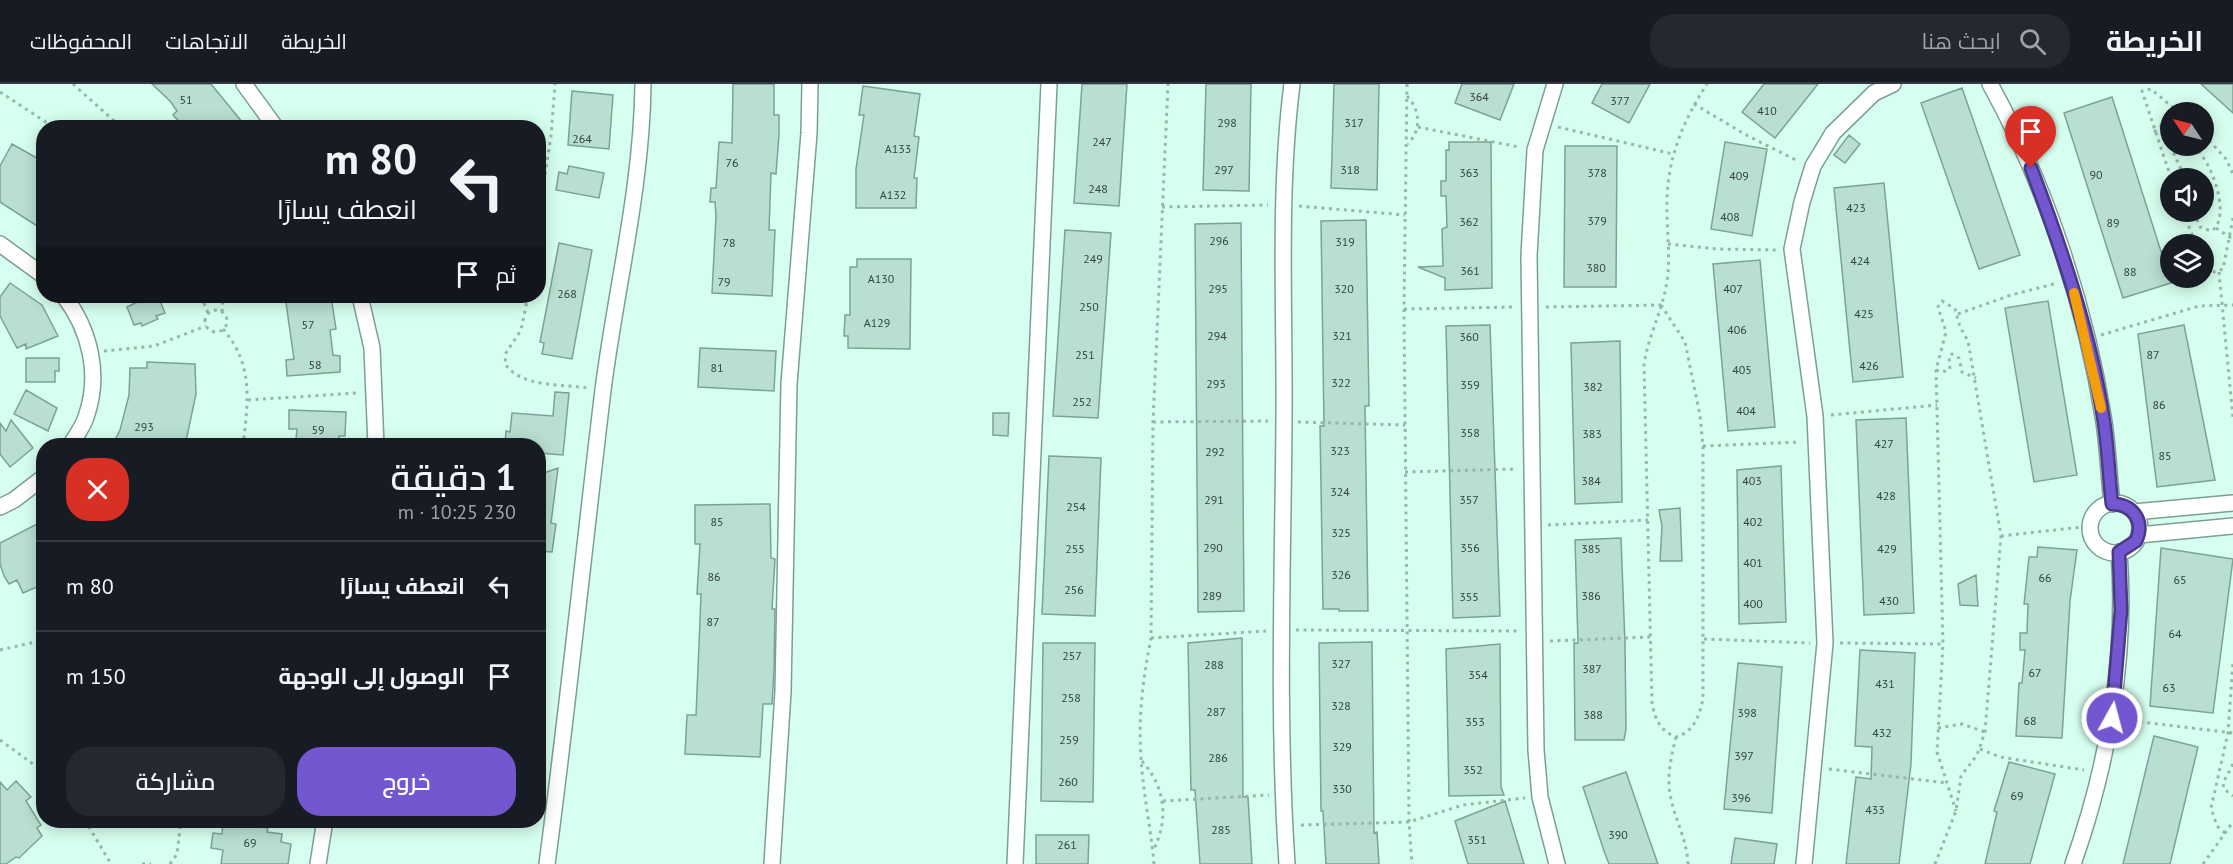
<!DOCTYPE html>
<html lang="ar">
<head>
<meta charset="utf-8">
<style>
	:root { --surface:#171b24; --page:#242831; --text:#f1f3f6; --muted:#9ea1a6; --line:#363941; --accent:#7357d1 }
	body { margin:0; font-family:"PT Sans",Cairo,sans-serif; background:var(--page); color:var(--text); direction:rtl; height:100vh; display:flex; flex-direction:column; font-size:22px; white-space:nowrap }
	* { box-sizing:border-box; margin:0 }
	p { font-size:20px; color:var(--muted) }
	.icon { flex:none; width:33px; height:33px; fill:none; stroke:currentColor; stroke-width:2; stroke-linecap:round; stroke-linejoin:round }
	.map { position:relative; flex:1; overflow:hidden; direction:ltr }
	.drawer { position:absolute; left:36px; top:354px; width:510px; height:390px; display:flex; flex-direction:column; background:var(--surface); border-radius:24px; box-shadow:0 3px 15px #0003; direction:rtl }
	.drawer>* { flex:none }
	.guide { position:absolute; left:36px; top:36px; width:510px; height:183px; border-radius:24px; box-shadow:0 3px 15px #0003; direction:rtl; background:#171b24; color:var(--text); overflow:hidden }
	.needle { width:39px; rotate:305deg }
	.controls { position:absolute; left:2160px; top:18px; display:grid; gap:12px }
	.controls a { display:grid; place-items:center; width:54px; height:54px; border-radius:50%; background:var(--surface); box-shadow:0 3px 15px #0003; font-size:30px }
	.pin { position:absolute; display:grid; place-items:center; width:51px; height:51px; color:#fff; margin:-62px -26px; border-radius:50% 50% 50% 0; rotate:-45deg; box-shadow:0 0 6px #0007 }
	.pin .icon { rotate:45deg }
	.me { position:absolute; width:66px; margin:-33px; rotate:7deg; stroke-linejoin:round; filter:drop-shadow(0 0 4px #0008) }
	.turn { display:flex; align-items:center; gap:21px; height:126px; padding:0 30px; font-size:27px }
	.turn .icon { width:78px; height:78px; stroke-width:2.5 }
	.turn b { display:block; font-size:42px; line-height:51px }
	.then { display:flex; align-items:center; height:57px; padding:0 30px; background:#0003; gap:12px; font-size:22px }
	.round { display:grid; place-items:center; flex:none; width:63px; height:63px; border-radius:24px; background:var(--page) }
	.summary { display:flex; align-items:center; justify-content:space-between; height:102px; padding:0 30px }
	h1 { font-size:36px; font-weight:600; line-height:45px }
	.button { display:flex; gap:12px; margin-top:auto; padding:12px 30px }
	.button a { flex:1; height:69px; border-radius:24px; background:var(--accent); color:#fff; font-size:24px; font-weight:600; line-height:69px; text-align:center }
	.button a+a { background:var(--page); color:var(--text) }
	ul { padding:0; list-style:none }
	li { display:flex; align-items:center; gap:18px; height:90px; padding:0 30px; border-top:2px solid var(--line) }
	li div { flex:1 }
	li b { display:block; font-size:22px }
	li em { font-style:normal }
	header { display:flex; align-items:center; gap:36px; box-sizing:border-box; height:84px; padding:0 30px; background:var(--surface); border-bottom:2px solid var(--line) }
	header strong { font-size:28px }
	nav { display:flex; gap:33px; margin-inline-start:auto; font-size:21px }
	.search { width:420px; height:54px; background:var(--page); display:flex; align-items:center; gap:15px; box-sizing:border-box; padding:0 21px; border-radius:24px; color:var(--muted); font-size:22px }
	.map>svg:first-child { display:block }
	.building { fill:#b8dfd0; stroke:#7ca293; stroke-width:1.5 }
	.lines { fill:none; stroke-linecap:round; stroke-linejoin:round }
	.street-casing { stroke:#7ba092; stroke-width:18 }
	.path { stroke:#97b7aa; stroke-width:3; stroke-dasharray:3 4.5; stroke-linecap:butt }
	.street { stroke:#fff; stroke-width:15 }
	.route-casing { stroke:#4b3988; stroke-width:15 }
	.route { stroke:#7357d1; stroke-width:10 }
	.slow { stroke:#f59e0b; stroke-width:10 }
	.labels { text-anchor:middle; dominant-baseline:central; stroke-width:6; stroke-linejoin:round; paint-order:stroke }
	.number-label { font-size:12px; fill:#31443d }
</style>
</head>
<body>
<header>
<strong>الخريطة</strong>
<div class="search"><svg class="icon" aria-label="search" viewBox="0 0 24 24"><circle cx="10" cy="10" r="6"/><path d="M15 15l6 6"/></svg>ابحث هنا</div>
<nav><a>الخريطة</a><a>الاتجاهات</a><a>المحفوظات</a></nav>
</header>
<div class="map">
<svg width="2233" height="780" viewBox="0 0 2233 780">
	<rect width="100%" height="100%" fill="#d7ffef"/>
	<path class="building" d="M152,0H211L247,44H185L173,31L177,27L170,17Z
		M733,0H774V31H779V51L776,90L771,89L769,146H775L772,212L712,209L716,132L715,118H710L711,104H716L719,58L732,59Z
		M1082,0H1127L1119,122L1074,119Z
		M1206,0H1251L1249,107L1203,106Z
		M1334,0H1379L1377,106L1331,104Z
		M1462,0H1514L1500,36L1455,19Z
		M1602,0H1650L1629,39L1592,19Z
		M1764,0H1818L1775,54L1742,28Z
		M2201,0H2233V29Z
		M863,2L920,10L914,52L919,53L914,94H917L916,124H856V85L864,31H859Z
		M1962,4L2020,171L1979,185L1921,19Z
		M572,7L613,11L609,65L568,61Z
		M2112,13L2171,199L2123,214L2064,29Z
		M1849,51L1860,60L1845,79L1834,71Z
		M1449,58H1491L1492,204L1445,206V194L1418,183L1443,182L1442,145L1447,143L1446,112H1441V97H1446V66H1449Z
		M1725,58L1767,65L1752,152L1711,145Z
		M12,60L44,78V132L37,142L0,118V82Z
		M1565,62H1617L1616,203H1564Z
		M569,82L604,89L599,114L556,106L559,88L567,90Z
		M1884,99L1903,293L1853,298L1834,104Z
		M1366,136L1369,322H1365L1368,527H1339V525H1323L1320,342H1324L1321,137Z
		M1241,139L1244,527L1198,528L1195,140Z
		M1065,146L1111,149L1098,334L1053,332Z
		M559,159L592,166L572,275L542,270L544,259L540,258Z
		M857,175H911L910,265L848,264V252H844L845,231H850V183H857Z
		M1760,176L1775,343L1728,347L1713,180Z
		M10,199L42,221L58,252L26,265V260L17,264L0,232V213Z
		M150,212H158L165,229L156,232L158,235L142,242L141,239L134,241L127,223Z
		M285,212H331L336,245L330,246L333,271L340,272V288L287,292L286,276L294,275Z
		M2048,217L2077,391L2034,398L2005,224Z
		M1490,241L1500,532L1453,534L1446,242Z
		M2184,241L2215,396L2157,403L2138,250Z
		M1620,257L1622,418L1575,420L1571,259Z
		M700,264L776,267L774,307L698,303Z
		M26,274H59V287H55V298H26Z
		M147,278L195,280L196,310L185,362H112L120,346L129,311L130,284H147Z
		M26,306L57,324L48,347L14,330Z
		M555,308L569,309L563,371L538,369V362H505L506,347L510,348L512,329L553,332Z
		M289,326L346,328L345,352H339V356L296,355L297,345H289Z
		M993,329H1009L1008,352L993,351Z
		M1906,334L1914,529L1864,531L1856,336Z
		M11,336L33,364L10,383L0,370V339L6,347Z
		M1049,372L1101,374L1095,532L1042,530Z
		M1781,382L1786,538L1739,540L1737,386Z
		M558,384L551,439L556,440L552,468L538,467V391Z
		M770,420L771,474L775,475L772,525H775L774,587L772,620H763L760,673L685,670L687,631H696L699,561L701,510H697L700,460H695V421Z
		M1680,424L1682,477H1660L1662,442L1659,426Z
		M39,439L44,446V500L23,509L17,496L9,500L4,492L0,480V459Z
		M1621,454L1625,560L1626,645L1624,656H1575L1574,559H1578L1575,456Z
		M2038,463L2077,466L2070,517L2062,654L2016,652L2019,599H2022L2025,566H2020V549H2027L2028,520H2024L2026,502L2029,473H2037Z
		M2161,464L2233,475L2213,629L2150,622Z
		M1976,491L1978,522L1960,521L1958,500Z
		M1242,554L1243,713H1248L1252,780H1200L1195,706H1191L1188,559Z
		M1372,558L1374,749L1377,748L1379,780H1326L1323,727H1321L1319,559Z
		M1043,559H1095L1093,718L1041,717Z
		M1500,560L1501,703L1504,711L1449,712L1446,565Z
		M1860,566L1915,569L1911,680L1899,780H1846L1856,693L1871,695L1872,663L1855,662Z
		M1738,579L1782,583L1772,729L1724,725Z
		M2154,652L2198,663L2170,780H2123Z
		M2009,678L2055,690L2030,780H1985L1997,728L1994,727Z
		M1626,688L1647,749L1658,780H1609L1604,767L1583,703Z
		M16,697L31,713L26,717L41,741L37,744L42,752L19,774L16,773L6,780H0V698L7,706Z
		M1505,717L1524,780H1468L1455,737Z
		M223,738L268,744L267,748L282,750L281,758L291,760L288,780H221L223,766L211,764L213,749L222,750Z
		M1036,751H1089L1088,780H1036Z
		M1735,754L1777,760L1774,780H1731Z"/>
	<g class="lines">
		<g class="street-casing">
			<path id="street" d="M244,0L276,44
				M1555,0L1535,66L1529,172L1536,666L1540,713L1557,780
				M1990,0C2046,101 2086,223 2104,338C2108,365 2109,393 2112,420
				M0,160L44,192
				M64,212C90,246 101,291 86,333C83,343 75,353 70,362
				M360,212L372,264L376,362
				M2090 444a25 25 0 1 1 50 0a25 25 0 1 1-50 0Z
				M0,423L14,416L44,393
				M2134,428L2233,419
				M2139,451L2233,442
				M318,780L325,736
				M547,780C568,622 584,464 603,306C616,204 642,103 643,0
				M772,780L783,608L789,300L809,49L810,0
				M1015,780L1049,0
				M1287,780C1277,632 1283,484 1284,335C1285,224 1278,111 1292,0
				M1804,780L1825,559L1815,332L1792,165L1802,118L1813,82L1833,49L1874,9L1893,0
				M2073,780C2108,681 2127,573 2119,468"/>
		</g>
		<path class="path" d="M73,0L122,44
			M1407,0L1404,225L1409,738L1412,780
			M0,8L55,44
			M1407,12C1420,26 1422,45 1408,60
			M1694,20L1748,52L1798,77
			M1418,43L1519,63
			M1558,43L1673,70
			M2154,48L2166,38H2170
			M2204,51L2226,75L2233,90
			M2178,62L2174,70L2185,94
			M2193,62C2211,74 2233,135 2211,147L2200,143L2194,128
			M2171,94L2142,7L2151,5L2178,28
			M1299,122L1405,131
			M1162,123L1268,121
			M2183,128L2196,160
			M538,135L551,52L555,0
			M2216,144L2231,154
			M1668,160L1717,165L1777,166
			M2204,175L2214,188L2223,185L2233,134
			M2219,188L2233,334
			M201,212L208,229
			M528,212L521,246L506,269L505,280C522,304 563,300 588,304
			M1661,221L1685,258L1700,331L1703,362V614C1700,631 1694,648 1676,653C1660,647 1655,635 1652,619L1644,281C1648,252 1663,226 1667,197C1671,170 1666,143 1667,115C1668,73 1684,35 1707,0
			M1546,223L1661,221
			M1404,225L1515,223
			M205 237a11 11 0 1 1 22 0a11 11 0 1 1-22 0Z
			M222,228L223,212
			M1958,230L2011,211L2058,199
			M223,245C254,281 248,317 243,362
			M2101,251L2199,222L2233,221
			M104,267L154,262L206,242
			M1936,286L1943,288L1950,285L1949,272L1952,270L1959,274L1962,288L1976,294
			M248,316L357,309
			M1831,331L1937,321
			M1153,338L1268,337
			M1298,338L1405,341
			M1703,362L1800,358
			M1405,388L1515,385
			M1548,441L1648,436
			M2001,452L2091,442
			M1296,546L1518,547
			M1151,554L1266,547
			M1704,555L1810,559
			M1550,557L1650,553
			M1840,559L1943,560
			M0,566L44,556
			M2125,636L2233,649
			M1938,644L1962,640L1985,648
			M1676,653C1671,673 1666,695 1671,715C1676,738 1687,756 1688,780
			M0,656L44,688
			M1980,665L2000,673L2084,686
			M1142,677C1165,703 1169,734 1154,765
			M2233,680L2223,699L2224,705L2233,712
			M1829,685L1947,699
			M1163,717L1269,711
			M85,736L111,780
			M1301,741L1409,738L1463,721L1525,714
			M2225,749L2217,742L2211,724L2228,649L2233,578
			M142,780H151
			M170,780L177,770L181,736
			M1154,780C1151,745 1143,709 1141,674C1138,633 1143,594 1151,554L1153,338L1168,0
			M1935,780L1956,727L1961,692L1977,671L1985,648L2001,452L1968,257L1960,243L1955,225L1942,217L1938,223L1946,248L1936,286L1943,560L1937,668L1956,727
			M2203,780L2233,738"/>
		<use href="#street" class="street"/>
	</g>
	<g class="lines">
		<g class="route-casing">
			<path id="route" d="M2031,84C2062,166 2091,251 2104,338C2108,365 2109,393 2112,420C2133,420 2145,437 2136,457L2119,468L2121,526L2112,634"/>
		</g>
		<use href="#route" class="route"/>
		<path class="slow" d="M2074,209L2101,324"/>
	</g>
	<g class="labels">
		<g class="number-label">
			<text x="1479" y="12">364</text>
			<text x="186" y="15">51</text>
			<text x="1620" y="16">377</text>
			<text x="1767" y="26">410</text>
			<text x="1227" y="38">298</text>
			<text x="1354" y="38">317</text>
			<text x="582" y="54">264</text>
			<text x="1102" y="57">247</text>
			<text x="898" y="64">A133</text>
			<text x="732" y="78">76</text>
			<text x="1224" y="85">297</text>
			<text x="1350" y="85">318</text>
			<text x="1469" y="88">363</text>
			<text x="1597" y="88">378</text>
			<text x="2096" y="90">90</text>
			<text x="1739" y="91">409</text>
			<text x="1098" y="104">248</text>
			<text x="893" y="110">A132</text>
			<text x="1856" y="123">423</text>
			<text x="1730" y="132">408</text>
			<text x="1597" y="136">379</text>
			<text x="1469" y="137">362</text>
			<text x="2113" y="138">89</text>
			<text x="1219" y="156">296</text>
			<text x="1345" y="157">319</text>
			<text x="729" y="158">78</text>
			<text x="1093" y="174">249</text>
			<text x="1860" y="176">424</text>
			<text x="1596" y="183">380</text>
			<text x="1470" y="186">361</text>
			<text x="2130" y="187">88</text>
			<text x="881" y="194">A130</text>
			<text x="724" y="197">79</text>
			<text x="1218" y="204">295</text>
			<text x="1344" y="204">320</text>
			<text x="1733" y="204">407</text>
			<text x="567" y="209">268</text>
			<text x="1089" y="222">250</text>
			<text x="1864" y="229">425</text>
			<text x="877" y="238">A129</text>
			<text x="308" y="240">57</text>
			<text x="1737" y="245">406</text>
			<text x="1217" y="251">294</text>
			<text x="1342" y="251">321</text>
			<text x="1469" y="252">360</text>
			<text x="1085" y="270">251</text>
			<text x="2153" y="270">87</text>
			<text x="315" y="280">58</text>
			<text x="1869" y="281">426</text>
			<text x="717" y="283">81</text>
			<text x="1742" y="285">405</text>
			<text x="1341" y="298">322</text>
			<text x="1216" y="299">293</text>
			<text x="1470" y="300">359</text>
			<text x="1593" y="302">382</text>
			<text x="1082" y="317">252</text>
			<text x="2159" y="320">86</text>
			<text x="1746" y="326">404</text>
			<text x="144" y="342">293</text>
			<text x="318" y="345">59</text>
			<text x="1470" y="348">358</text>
			<text x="1592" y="349">383</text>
			<text x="1884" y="359">427</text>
			<text x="1340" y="366">323</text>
			<text x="1215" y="367">292</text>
			<text x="2165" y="371">85</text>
			<text x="1591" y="396">384</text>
			<text x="1752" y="396">403</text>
			<text x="1340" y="407">324</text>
			<text x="1886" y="411">428</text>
			<text x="1214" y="415">291</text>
			<text x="1469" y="415">357</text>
			<text x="1076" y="422">254</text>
			<text x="717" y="437">85</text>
			<text x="1753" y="437">402</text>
			<text x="1341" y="448">325</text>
			<text x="1213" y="463">290</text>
			<text x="1470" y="463">356</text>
			<text x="1075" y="464">255</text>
			<text x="1591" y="464">385</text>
			<text x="1887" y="464">429</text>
			<text x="1753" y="478">401</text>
			<text x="1341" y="490">326</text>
			<text x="714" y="492">86</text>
			<text x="2045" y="493">66</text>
			<text x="2180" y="495">65</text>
			<text x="1074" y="505">256</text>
			<text x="1212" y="511">289</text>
			<text x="1591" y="511">386</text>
			<text x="1469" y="512">355</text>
			<text x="1889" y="516">430</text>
			<text x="1753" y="519">400</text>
			<text x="713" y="537">87</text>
			<text x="2175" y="549">64</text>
			<text x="1072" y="571">257</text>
			<text x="1341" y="579">327</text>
			<text x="1214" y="580">288</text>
			<text x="1592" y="584">387</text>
			<text x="2035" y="588">67</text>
			<text x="1478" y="590">354</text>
			<text x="1885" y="599">431</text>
			<text x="2169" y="603">63</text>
			<text x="1071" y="613">258</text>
			<text x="1341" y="621">328</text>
			<text x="1216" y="627">287</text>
			<text x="1747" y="628">398</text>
			<text x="1593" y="630">388</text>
			<text x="2030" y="636">68</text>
			<text x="1475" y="637">353</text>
			<text x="1882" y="648">432</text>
			<text x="1069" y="655">259</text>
			<text x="1342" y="662">329</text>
			<text x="1744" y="671">397</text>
			<text x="1218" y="673">286</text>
			<text x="1473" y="685">352</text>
			<text x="1068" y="697">260</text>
			<text x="1342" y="704">330</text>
			<text x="2017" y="711">69</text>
			<text x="1741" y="713">396</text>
			<text x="1875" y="725">433</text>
			<text x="1221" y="745">285</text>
			<text x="1618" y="750">390</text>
			<text x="1477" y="755">351</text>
			<text x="250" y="758">69</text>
			<text x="1067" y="760">261</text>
		</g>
	</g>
</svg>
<div class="controls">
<a><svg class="needle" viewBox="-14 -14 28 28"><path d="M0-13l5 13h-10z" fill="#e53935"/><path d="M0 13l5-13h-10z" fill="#9ea1a6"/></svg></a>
<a><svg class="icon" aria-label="sound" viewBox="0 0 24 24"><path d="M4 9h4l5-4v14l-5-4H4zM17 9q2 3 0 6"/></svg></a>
<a><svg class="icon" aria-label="layers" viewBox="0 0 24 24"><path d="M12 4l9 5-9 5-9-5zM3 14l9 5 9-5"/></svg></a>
</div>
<div class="pin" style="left:2031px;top:84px;background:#d93025"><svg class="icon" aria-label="arrive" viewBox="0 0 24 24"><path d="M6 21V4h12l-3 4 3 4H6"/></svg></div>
<svg class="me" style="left:2112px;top:634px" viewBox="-20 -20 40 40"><circle r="17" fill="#7357d1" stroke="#fff" stroke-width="3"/><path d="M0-11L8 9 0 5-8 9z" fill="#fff"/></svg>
<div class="guide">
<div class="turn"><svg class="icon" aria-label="left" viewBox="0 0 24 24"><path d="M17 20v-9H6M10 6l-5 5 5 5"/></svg><div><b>80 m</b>انعطف يسارًا</div></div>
<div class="then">ثم<svg class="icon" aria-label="arrive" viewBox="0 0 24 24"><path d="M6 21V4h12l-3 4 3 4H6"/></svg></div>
</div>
<section class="drawer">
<div class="summary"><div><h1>1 دقيقة</h1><p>230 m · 10:25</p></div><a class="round" style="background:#d93025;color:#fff"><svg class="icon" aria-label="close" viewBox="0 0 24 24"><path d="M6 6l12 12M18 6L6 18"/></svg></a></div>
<ul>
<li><svg class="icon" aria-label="left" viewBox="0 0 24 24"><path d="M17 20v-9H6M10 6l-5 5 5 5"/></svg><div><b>انعطف يسارًا</b></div><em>80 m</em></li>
<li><svg class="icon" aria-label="arrive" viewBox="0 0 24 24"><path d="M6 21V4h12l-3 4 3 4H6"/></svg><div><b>الوصول إلى الوجهة</b></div><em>150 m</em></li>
</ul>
<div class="button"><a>خروج</a><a>مشاركة</a></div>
</section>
</div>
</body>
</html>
